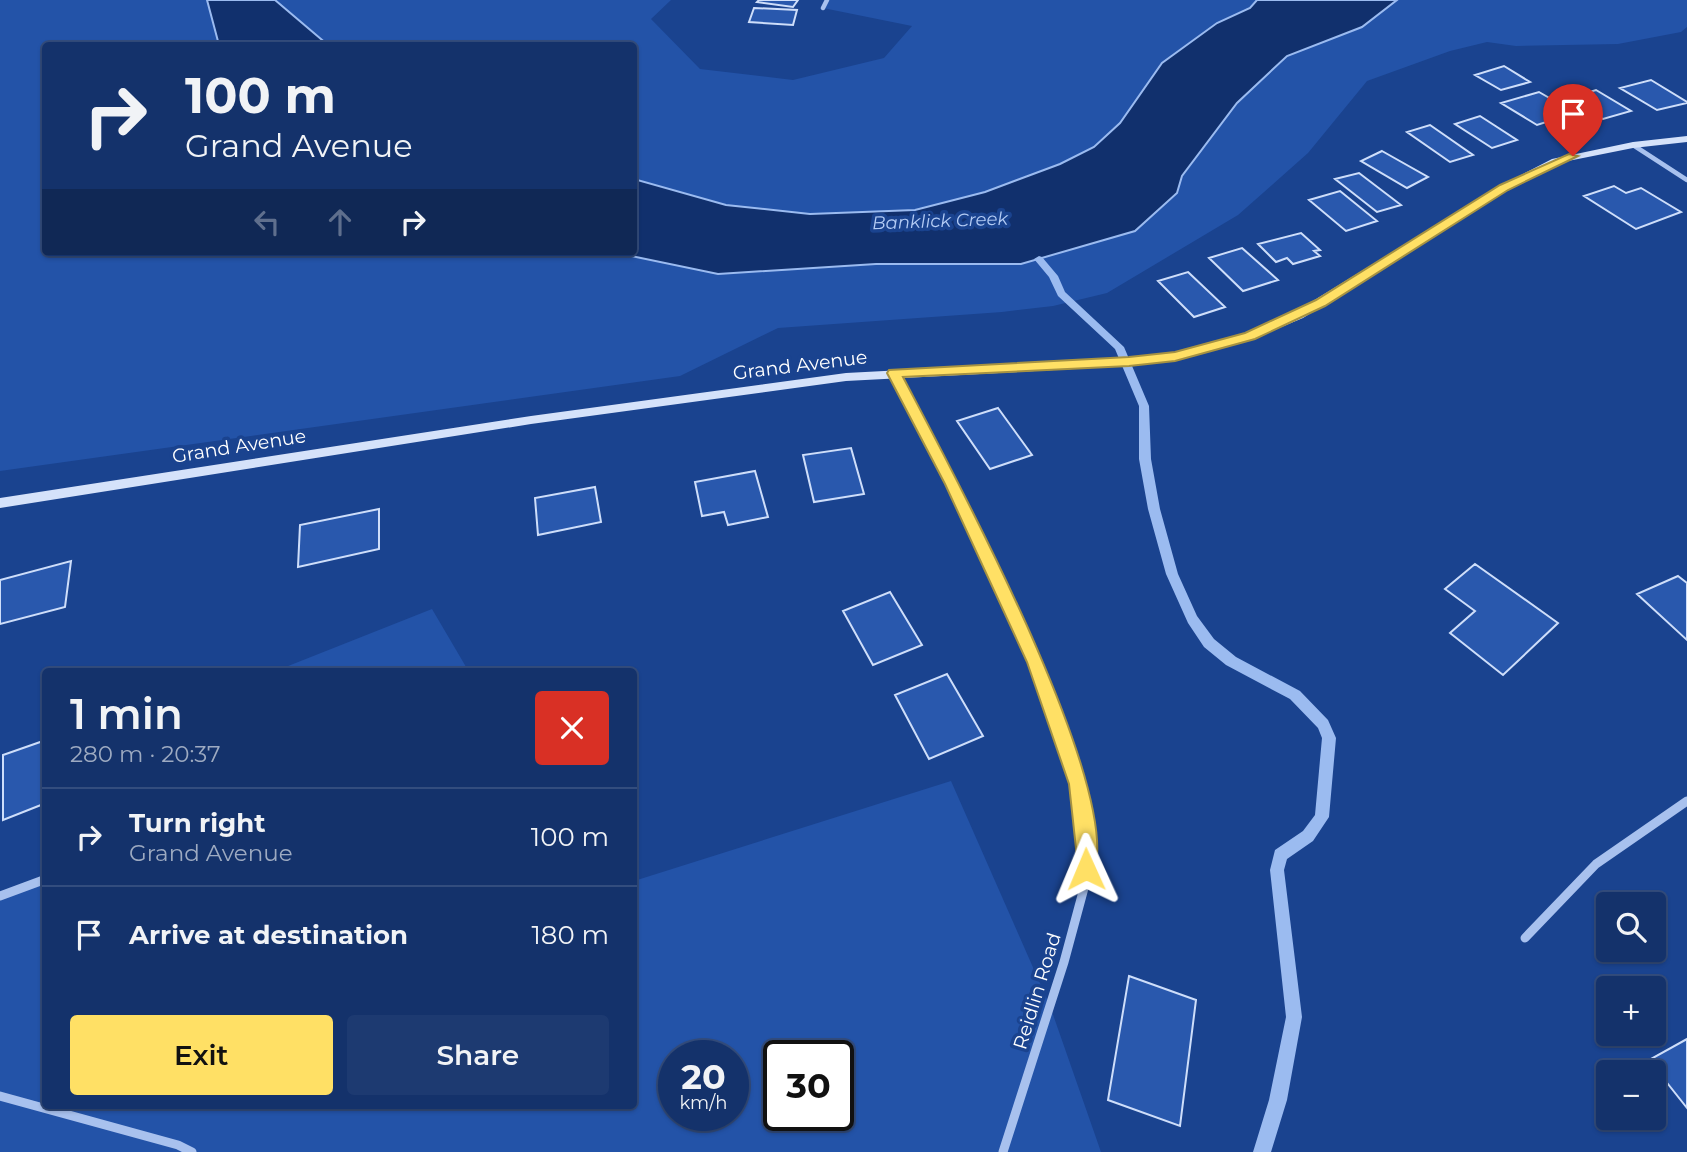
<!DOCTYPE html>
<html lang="en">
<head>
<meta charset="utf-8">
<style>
	:root { --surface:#14326b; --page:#1d3a71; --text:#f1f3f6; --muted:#9daac1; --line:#334d7e; --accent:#ffe065 }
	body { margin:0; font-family:Montserrat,sans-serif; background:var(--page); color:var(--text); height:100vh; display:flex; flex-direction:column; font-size:26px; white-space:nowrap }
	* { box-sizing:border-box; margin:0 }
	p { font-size:23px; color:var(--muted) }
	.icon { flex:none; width:38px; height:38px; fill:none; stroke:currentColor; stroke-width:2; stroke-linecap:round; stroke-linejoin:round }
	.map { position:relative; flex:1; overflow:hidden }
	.sheet { position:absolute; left:42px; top:668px; width:595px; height:441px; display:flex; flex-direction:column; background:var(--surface); border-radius:7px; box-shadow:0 2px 5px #0004,0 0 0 2px var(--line) }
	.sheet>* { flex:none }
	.hud { position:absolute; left:42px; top:42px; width:595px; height:214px; border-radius:7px; box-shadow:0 2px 5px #0004,0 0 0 2px var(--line); background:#14326b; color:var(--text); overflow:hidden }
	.tools { position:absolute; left:1596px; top:892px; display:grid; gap:14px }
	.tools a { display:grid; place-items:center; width:70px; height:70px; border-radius:7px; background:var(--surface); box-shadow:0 2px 5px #0004,0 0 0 2px var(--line); font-size:35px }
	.speed { position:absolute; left:658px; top:1040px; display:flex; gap:14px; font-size:35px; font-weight:700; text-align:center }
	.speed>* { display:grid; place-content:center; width:91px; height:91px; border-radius:50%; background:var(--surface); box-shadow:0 2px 5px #0004,0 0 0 2px var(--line); line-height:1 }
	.speed small { font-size:18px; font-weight:400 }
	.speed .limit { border:4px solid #111; border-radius:10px; background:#fff; color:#111 }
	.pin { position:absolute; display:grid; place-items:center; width:60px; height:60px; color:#fff; margin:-72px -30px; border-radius:50% 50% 50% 0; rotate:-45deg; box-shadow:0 0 7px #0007 }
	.pin .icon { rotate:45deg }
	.me { position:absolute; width:77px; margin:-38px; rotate:359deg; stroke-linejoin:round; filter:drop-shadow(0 0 5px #0008) }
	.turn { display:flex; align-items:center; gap:24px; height:147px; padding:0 28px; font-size:32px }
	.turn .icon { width:91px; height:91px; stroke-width:2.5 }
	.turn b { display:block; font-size:49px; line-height:60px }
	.lanes { display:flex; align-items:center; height:66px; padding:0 28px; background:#0003; justify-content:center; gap:35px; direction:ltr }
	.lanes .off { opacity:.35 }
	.round { display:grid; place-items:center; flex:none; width:74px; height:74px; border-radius:7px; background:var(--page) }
	.overview { display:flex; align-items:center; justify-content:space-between; height:119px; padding:0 28px }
	h1 { font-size:42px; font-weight:600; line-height:52px }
	.primary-button { display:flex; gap:14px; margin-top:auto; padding:14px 28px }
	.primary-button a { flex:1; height:80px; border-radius:7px; background:var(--accent); color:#111; font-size:28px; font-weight:600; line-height:80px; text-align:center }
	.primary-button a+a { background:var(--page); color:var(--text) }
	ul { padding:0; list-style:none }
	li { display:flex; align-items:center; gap:21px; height:98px; padding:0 28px; border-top:2px solid var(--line) }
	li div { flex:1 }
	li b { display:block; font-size:26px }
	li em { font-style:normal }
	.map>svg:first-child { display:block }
	.green { fill:#2353a8; fill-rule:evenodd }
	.water { fill:#11306d; stroke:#9bbbf0; stroke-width:2 }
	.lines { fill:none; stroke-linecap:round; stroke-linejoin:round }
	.stream { fill:#9bbbf0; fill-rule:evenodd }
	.building { fill:#2958ad; stroke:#cedefa; stroke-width:2 }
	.street-far3 { stroke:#a8c1ee; stroke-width:4.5 }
	.street-far2 { stroke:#a8c1ee; stroke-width:5 }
	.street-far1 { stroke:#a8c1ee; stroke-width:7 }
	.street { stroke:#a8c1ee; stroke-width:9 }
	.secondary { fill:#d5e2fa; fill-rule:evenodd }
	.route { fill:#ffe065; stroke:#a69242; stroke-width:2 }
	.labels { text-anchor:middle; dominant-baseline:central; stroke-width:7; stroke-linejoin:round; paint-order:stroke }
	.far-water-label { font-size:18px; font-style:italic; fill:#b4ccf5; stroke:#1a438f }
	.street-label { font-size:19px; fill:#fff; stroke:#1a438f }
</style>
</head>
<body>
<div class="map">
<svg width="1687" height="1152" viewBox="0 0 1687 1152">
	<rect width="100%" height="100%" fill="#1a438f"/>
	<path class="green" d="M0,0H207L219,45L46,46V252H612L718,274L876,264H1021L1177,193L1182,177L1237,103L1287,56L1362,27L1397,0H1687V27L1681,32L1618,44L1516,46L1487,42L1450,51L1367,81L1308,153L1238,215L1107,293L1053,306L1002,312L778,328L680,376L0,471Z
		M275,0H671L651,19L700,69L793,80L884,58L912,26L823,8L827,0H1257L1250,8L1217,23L1162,62L1120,123L1094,147L1060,164L985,192L915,210L810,214L726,205L634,179V46L328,45Z
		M432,609L469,672H273Z
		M951,781L1050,1006L1101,1152H0V896L45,879L46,1106H634V881ZM674,1055H733V1115H674ZM779,1055H838V1115H779Z"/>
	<path class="water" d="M207,0H275L328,45H219Z
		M1257,0H1397L1362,27L1287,56L1237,103L1182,176L1177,193L1135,231L1021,264H876L718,274L612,252H634V179L726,205L810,214L915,210L985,192L1060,164L1094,147L1120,123L1162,63L1217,23L1250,8Z"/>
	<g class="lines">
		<path class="stream" d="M1039,256L1042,257L1058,276L1065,292L1124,347L1149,406L1151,459L1160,509L1178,574L1197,616L1214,639L1236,657L1300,691L1328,720L1336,738L1329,817L1313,841L1287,859L1284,870L1302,1017L1287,1100L1271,1152H1253L1269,1100L1286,1017L1270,870L1275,850L1303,831L1315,815L1322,738L1318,728L1290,699L1226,665L1204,647L1188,623L1166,574L1148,509L1139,459V406L1115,349L1058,296L1049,277L1034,259Z"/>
	</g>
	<path class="building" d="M759,0H798L793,7L757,2Z
		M754,8L797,10L793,25L749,22Z
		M1504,66L1530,82L1501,90L1475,75Z
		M1651,80L1687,102V103L1657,110L1620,88Z
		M1596,90L1631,111L1603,119L1569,98Z
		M1539,92L1570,110L1556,114L1562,117L1537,125L1501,103Z
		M1480,116L1517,140L1492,148L1455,124Z
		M1430,125L1473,155L1450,162L1407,132Z
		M1382,151L1428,177L1407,188L1361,161Z
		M1359,173L1401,205L1377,212L1335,179Z
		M1614,186L1626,193L1641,188L1681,212L1636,229L1584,196Z
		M1340,191L1377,221L1346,231L1309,200Z
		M1301,233L1320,250L1314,251L1320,256L1293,264L1287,258L1276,262L1258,244Z
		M1242,248L1278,280L1243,291L1209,258Z
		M1188,272L1225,307L1194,317L1158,281Z
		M998,408L1032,455L990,469L957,421Z
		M851,448L864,494L814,502L803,455Z
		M755,471L768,517L728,525L724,512L702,516L695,482Z
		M595,487L601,522L538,535L535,498Z
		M379,509V549L298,567L300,525Z
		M71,561L65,607L0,624V580Z
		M1475,564L1558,623L1503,675L1450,633L1475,611L1445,589Z
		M1678,576L1687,583V640L1637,594Z
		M890,592L922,645L873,665L843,611Z
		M947,674L983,736L929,759L895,695Z
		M46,740V803L3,820V755Z
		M1129,976L1196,1000L1180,1126L1108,1100Z
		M1687,1039V1108L1649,1060Z"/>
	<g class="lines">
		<path class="street-far3" d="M823,8L827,0
			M1633,145L1687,180"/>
		<path class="street-far2" d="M894,373L932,446"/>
		<path class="street-far1" d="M931,444L1035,662L1069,759"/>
		<path class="street" d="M0,896L46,879
			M1525,938L1596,864L1687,801
			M0,1096L178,1145L192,1152
			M1003,1152L1064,962L1084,888L1087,850L1078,784L1069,757"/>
		<path class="secondary" d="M1687,136V142L1633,148L1558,163L1508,190L1303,318L1250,340L1175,360L1129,366L846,381L531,424L0,508V498L531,416L846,373L1129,358L1175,352L1246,333L1295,312L1500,186L1552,159L1633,142Z"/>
	</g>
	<path class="route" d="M1569,154L1578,156L1508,190L1325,306L1255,339L1175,361L1129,366L903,377C948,463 1127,792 1093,876L1086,879L1079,876L1069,784L1027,662L945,484L887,373L889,370L1129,357L1175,352L1245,333L1316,300L1500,185Z"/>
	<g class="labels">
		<g class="far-water-label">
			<text transform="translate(940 221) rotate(-2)">Banklick Creek</text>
		</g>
		<g class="street-label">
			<text transform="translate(800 365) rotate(-7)">Grand Avenue</text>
			<text transform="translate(239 446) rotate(-9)">Grand Avenue</text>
			<text transform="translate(1037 991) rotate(-73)">Reidlin Road</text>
		</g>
	</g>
</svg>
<div class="tools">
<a><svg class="icon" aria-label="search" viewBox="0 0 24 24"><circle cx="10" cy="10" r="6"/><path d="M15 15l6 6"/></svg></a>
<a>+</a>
<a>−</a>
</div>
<div class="speed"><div>20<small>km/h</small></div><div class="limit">30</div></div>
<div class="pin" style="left:1573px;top:156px;background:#d93025"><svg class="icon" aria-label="arrive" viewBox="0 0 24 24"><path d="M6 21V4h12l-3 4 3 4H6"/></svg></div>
<svg class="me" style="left:1086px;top:869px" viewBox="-20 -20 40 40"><path d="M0-17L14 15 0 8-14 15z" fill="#ffe065" stroke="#fff" stroke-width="4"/></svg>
<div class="hud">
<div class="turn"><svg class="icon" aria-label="right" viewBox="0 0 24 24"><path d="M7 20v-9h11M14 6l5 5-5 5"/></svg><div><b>100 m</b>Grand Avenue</div></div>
<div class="lanes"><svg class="icon off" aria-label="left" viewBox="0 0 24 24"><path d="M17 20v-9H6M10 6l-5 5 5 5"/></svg><svg class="icon off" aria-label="ahead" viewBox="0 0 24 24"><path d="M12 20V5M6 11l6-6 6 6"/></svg><svg class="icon" aria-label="right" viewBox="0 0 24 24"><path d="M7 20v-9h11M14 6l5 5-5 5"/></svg></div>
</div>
<section class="sheet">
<div class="overview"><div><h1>1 min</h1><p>280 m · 20:37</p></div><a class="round" style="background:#d93025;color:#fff"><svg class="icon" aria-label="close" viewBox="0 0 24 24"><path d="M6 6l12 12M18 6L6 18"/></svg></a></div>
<ul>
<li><svg class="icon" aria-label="right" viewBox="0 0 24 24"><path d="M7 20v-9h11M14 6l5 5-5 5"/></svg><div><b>Turn right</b><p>Grand Avenue</p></div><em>100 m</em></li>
<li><svg class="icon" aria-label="arrive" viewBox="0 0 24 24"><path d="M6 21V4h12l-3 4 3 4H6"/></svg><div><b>Arrive at destination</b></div><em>180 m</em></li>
</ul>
<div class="primary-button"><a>Exit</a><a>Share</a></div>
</section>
</div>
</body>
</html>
